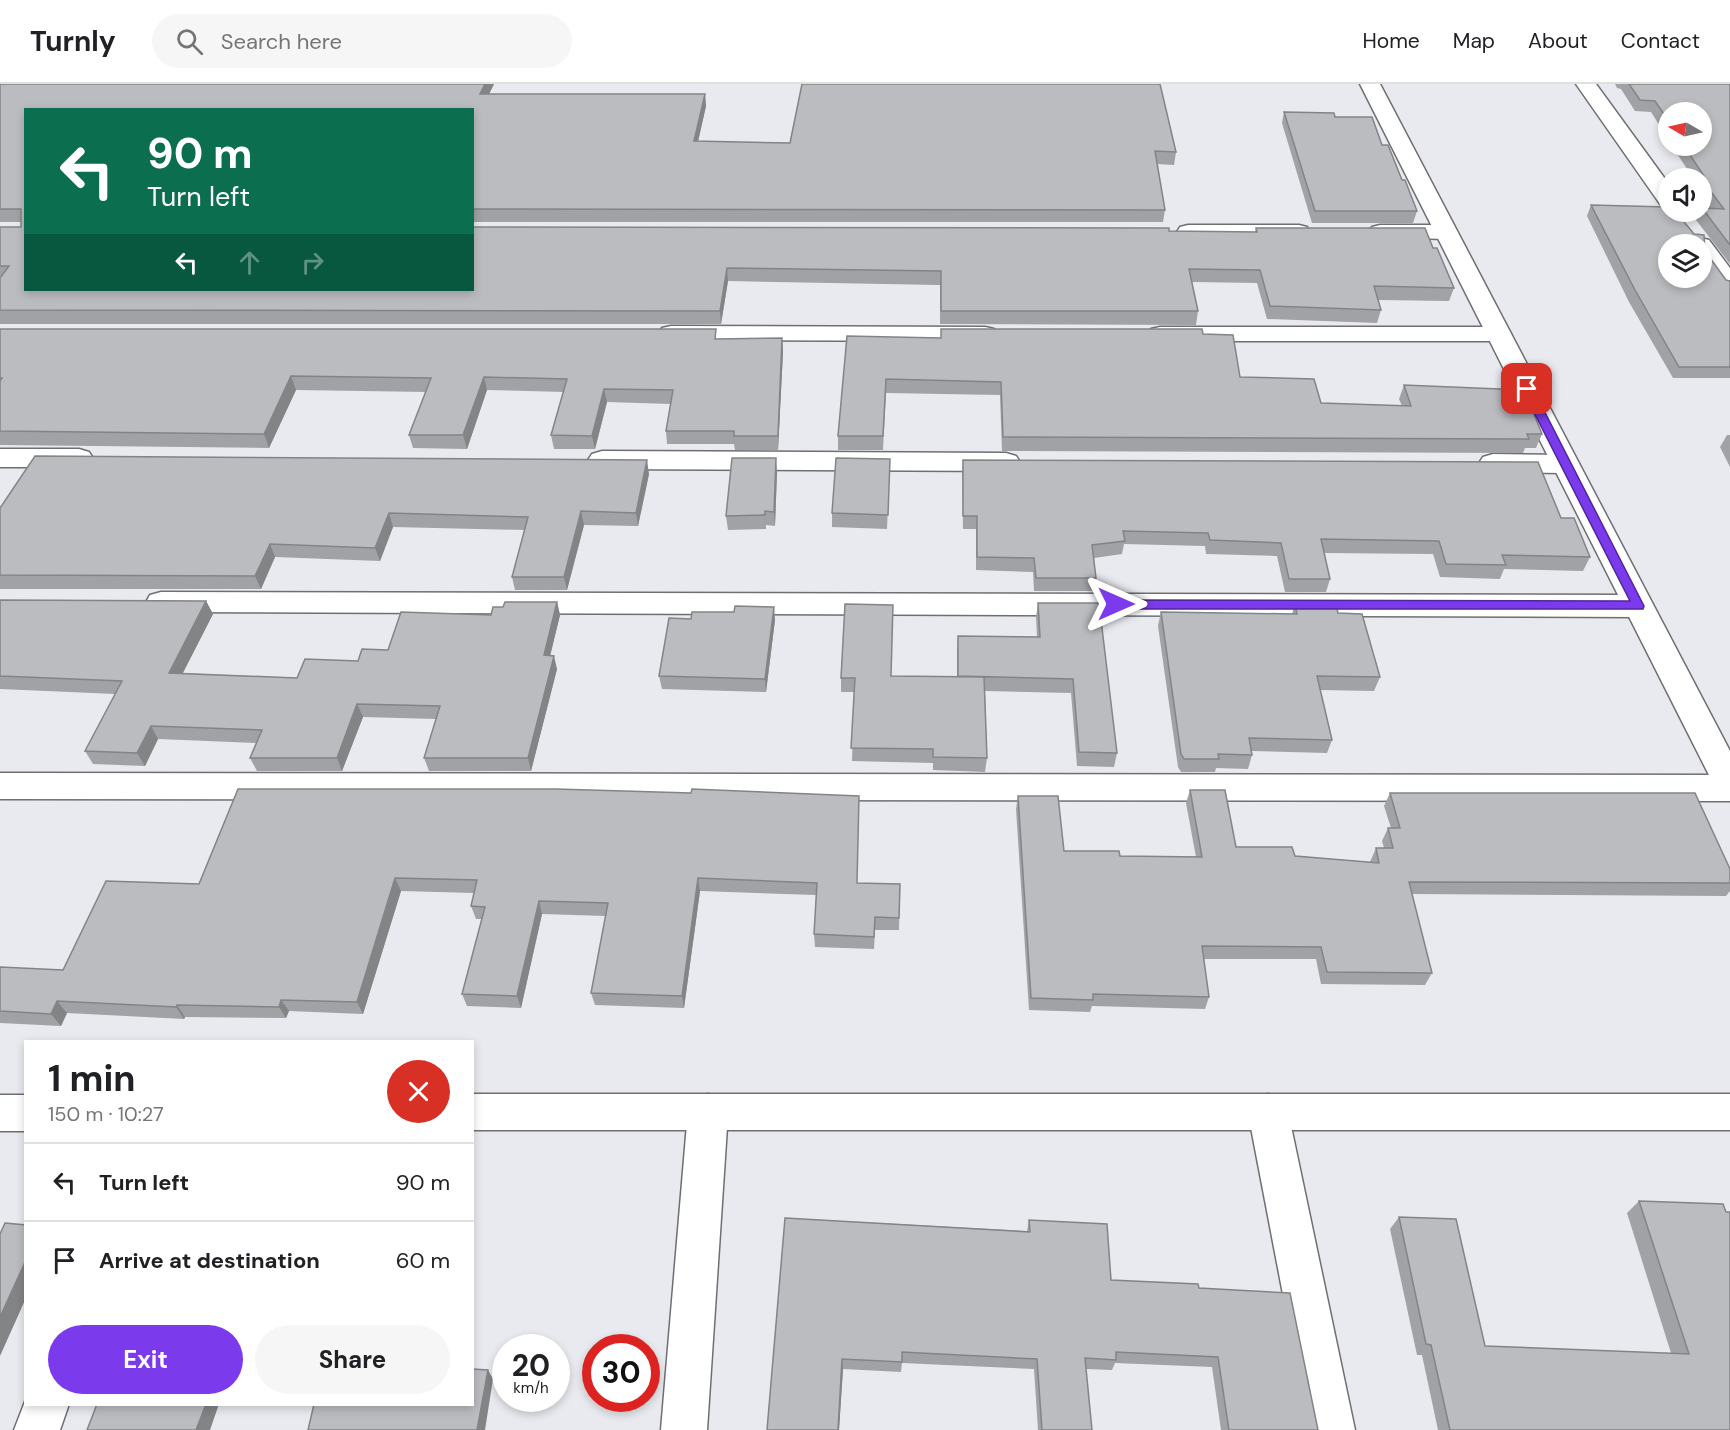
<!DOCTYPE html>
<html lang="en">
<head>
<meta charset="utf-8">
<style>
	:root { --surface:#fff; --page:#f6f6f6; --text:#202124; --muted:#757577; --line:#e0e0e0; --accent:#7c3aed }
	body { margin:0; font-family:"DM Sans",sans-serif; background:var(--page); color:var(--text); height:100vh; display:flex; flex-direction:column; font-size:22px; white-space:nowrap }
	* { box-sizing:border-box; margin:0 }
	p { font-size:20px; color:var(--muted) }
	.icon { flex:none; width:33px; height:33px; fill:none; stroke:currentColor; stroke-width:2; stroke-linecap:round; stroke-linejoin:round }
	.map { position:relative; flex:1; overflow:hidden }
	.drawer { position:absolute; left:24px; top:956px; width:450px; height:366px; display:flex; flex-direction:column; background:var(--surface); border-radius:0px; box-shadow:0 3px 9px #0003 }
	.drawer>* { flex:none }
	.banner { position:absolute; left:24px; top:24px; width:450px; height:183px; border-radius:0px; box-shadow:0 3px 9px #0003; background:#0b6e4f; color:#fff; overflow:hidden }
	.needle { width:39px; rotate:279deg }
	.buttons { position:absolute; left:1658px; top:18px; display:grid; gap:12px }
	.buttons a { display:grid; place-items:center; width:54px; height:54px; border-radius:50%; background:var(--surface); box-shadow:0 3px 9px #0003; font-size:30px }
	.speed { position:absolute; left:492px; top:1250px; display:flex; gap:12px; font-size:30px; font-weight:700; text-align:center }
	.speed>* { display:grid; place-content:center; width:78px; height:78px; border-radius:50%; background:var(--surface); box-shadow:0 3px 9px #0003; line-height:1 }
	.speed small { font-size:15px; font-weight:400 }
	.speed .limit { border:9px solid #d22; background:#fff; color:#111 }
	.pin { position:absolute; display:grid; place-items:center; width:51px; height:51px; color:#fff; margin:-26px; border-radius:12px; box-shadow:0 3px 9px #0006 }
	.me { position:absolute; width:66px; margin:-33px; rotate:90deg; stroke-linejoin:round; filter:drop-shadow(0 0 4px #0008) }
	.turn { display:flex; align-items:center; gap:21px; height:126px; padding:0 24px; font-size:27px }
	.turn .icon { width:78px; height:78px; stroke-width:2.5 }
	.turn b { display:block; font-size:42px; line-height:51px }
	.lanes { display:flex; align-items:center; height:57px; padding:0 24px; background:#0003; justify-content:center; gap:30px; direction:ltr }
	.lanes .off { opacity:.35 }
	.round { display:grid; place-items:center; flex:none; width:63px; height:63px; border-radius:32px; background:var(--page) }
	.headline { display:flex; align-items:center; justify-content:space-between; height:102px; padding:0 24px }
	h1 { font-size:36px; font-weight:700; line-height:45px }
	.action { display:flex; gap:12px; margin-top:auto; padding:12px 24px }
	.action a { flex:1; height:69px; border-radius:36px; background:var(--accent); color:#fff; font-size:24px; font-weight:700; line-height:69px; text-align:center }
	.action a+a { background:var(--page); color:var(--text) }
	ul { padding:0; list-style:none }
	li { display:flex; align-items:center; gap:18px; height:78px; padding:0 24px; border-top:2px solid var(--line) }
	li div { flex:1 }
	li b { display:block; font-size:22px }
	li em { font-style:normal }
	header { display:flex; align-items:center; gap:36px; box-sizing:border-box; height:84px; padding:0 30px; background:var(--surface); border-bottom:2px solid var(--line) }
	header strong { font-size:28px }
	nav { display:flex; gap:33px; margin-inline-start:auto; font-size:21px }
	.search { width:420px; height:54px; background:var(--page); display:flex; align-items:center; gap:15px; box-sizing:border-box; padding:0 21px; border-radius:33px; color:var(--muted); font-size:22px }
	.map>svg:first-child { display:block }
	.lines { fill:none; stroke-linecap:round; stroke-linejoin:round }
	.minor-casing { stroke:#6e6f73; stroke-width:3 }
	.tertiary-casing { stroke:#6e6f73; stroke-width:3 }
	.minor { fill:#fff; fill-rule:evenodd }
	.tertiary { fill:#fff; fill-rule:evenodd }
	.wall { fill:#a1a2a5 }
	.shaded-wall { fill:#838486 }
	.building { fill:#bbbcc0; stroke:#838486; stroke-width:1.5; fill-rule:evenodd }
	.route { fill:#7c3aed; stroke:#51269a; stroke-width:1.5 }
</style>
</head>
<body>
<header>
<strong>Turnly</strong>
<div class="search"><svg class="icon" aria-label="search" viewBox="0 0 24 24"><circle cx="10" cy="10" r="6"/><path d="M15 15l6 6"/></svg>Search here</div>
<nav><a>Home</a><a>Map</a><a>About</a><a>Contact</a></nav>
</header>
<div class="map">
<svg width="1730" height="1346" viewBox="0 0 1730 1346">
	<rect width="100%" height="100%" fill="#e9eaef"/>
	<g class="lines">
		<g class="minor-casing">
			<path id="minor" d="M1576,0H1596L1668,99V122L1660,120Z
				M1188,141H1299L1307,143L1310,148L1307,153L1299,155H1188L1180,153L1177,148L1180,143Z
				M1380,141H1446L1454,143L1457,148L1454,153L1446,155L1372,153L1369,148L1372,143Z
				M1701,154L1709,156L1730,184V208L1722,206L1701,177V160H1690L1693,156Z
				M671,242L985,243L994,245L997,250L994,255L985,257L671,256L662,254L659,249L662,244Z
				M1160,243H1499L1508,245L1511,250L1508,255L1499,257H1160L1151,255L1148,250L1151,245Z
				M0,365H79L89,368L93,374L89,380L79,383H0Z
				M602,367L1006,369L1016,372L1020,378L1016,384L1006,387L602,385L592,382L588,376L592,370Z
				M1493,370L1565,371L1575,374L1579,380L1575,386L1565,389L1493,388L1483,385L1479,379L1483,373Z
				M161,508L1638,511L1649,515L1653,522L1649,529L1638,533L161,528L150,525L146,518L150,511Z
				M0,689L1730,691V717L0,715Z
				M708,1010L722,1015L728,1028L707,1346H661L688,1028L694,1015Z
				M1268,1010L1282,1015L1288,1028L1355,1346H1309L1248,1028L1254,1015Z
				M26,1315V1320H69L60,1346H14Z"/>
		</g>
		<g class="tertiary-casing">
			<path id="tertiary" d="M1360,0H1380L1730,667V712L1718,708L1713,699Z
				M472,1010H1730V1046H472Z
				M0,1011H26V1047H0Z"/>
		</g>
		<use href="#minor" class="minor"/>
		<use href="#tertiary" class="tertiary"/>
	</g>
	<path class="wall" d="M0,0H494L489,10H705L706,22L698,58L1176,68L1174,81L1157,80L1165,126L1163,138H472V26L26,206L1169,147L1255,148L1256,144L1433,164L1454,204L1449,217L1378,216L1381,226L1377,239L1267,235L1257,199L1192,198L1198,227L1196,241L940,240V201L728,197L721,240H0V143H21V138H0Z
		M1615,0H1730V180L1696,136L1702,124L1710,125L1701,113V94H1693L1672,62H1701L1668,28V55L1651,28L1635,27L1621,5L1617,4Z
		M1284,28L1335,33L1382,61L1402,96L1417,127L1413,139H1312L1282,39Z
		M1591,121L1705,167L1726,196L1730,197V294H1673L1629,218L1587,132Z
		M0,245L717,255L782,254L783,268L778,366H735L734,360H667L666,347L671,320L607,318L595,365H554L551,351L564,308L487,306L467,365L413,364L409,351L426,308L296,306L269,364L0,361Z
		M1203,250L1240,293L1321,319L1402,322L1399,315L1404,301L1542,350L1536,364H1525L1523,369L1002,367L1000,311L886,309L883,366H838V352L847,252L940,254Z
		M1727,351H1730V383L1720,363Z
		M890,375L887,445L832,443V429Z
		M963,376L1561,434L1590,473L1583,487L1504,485L1500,495L1440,493L1433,470L1324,469L1330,495L1326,508H1285L1277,472L1206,470L1205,462L1124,460L1122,470L1094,474L1096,494L1094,507H1034L1033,488L976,486V445H963L962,389Z
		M777,388L775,442L766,441V445L728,446L726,432Z
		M649,390L638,442L584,441L567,506H515L512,493L525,446L393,443L380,477L275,473L261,505H0V424Z
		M0,516L206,517L213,530L183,589L297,594L358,577L491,531L503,523L557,518L560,531L550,571L557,585L531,687H429L424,674L436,635L363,633L342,687H257L250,674L257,659L158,655L145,682L93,680L85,667L115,610L0,605Z
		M1038,519L1117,669L1114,683L1077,682L1071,609L985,607L987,674L985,688L933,686V679L852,677L854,608H841V594L891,592L957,593V566L958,552L1037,553L1036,533Z
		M1295,520L1338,529L1380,593L1374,607L1320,606L1332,656L1327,669L1252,667V671L1248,685L1216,684L1215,688H1181L1178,683L1158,542L1161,528L1292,530Z
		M775,536L766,608L662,605L659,592Z
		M238,705L857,799L900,800L899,846H875L874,865L815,863L814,850L816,811L700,807L684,924L595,921L591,909L606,832L542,830L521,924L467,922L462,910L482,835H476L471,822L474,809L401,807L363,930L289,927L286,934L185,933L184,935L67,929L61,942L0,939V883L63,886L199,800Z
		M1190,706L1236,763L1295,772L1370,778L1376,764H1384L1382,757L1388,744H1391L1384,722L1390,709L1730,785V807L1726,812L1412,810L1432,889L1425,901L1321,900L1316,875H1204L1209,913L1205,925L1092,922L1090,928L1029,926L1016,725L1018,712L1064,767L1120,772L1196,773L1186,719Z
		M1639,1117L1726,1128L1730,1346H1438L1422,1271H1417L1390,1145L1399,1133L1485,1262L1671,1269L1627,1129Z
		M785,1134L1027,1147L1029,1136L1111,1196L1199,1204L1318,1346H1221L1212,1283L1115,1279L1112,1286L1086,1285L1092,1346H1038L1034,1285L902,1279L901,1288L843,1285L839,1346H767Z"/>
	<path class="shaded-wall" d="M485,0H494L483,22L480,10Z
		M705,10L706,22L695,70L694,57Z
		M727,184L728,197L721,240L720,227Z
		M782,254L783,268L778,366V352Z
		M291,292L296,306L269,364L264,350Z
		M484,293L487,306L467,365L463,351Z
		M604,305L607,318L595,365L592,352Z
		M776,374L777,388L775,442L774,428Z
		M647,376L649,390L638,442L636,429Z
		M581,427L584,441L567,506L564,493Z
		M389,429L393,443L380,477L375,464Z
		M270,460L275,473L261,505L255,492Z
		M206,517L213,530L176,602L169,589Z
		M557,518L560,531L547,585L544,571Z
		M774,523L775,536L766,608L765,595Z
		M554,572L557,585L531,687L528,674Z
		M357,620L363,633L342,687L337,674Z
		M151,642L158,655L145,682L137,669Z
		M395,794L401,807L363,930L357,918Z
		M698,794L700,807L684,924L682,912Z
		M539,817L542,830L521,924L517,912Z
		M281,916L289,927L286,934L279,923Z
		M57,917L67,929L61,942L51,930Z
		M177,921L185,933L184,935L176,923Z
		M26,1176V1214L0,1272V1233Z
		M842,1275L843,1285L839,1346H838Z
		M488,1286L493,1295L485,1346H477Z
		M206,1320H219L210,1346H196Z"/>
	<path class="building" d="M0,0H485L480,10H705L694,57L790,59L802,0H1160L1176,68L1155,67L1165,126L472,125V26H26V206H472V143L1169,144V147L1257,148L1256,144H1425L1433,164H1437L1454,204L1374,202L1381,226L1270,222L1260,186L1189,185L1198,227H941V187L727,184L720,227L0,226V194L9,182H0V143H21V125H0Z
		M1629,0H1730V161L1702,124L1724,125L1699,92H1704L1684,62H1701V28H1668V36L1655,17L1640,16Z
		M1284,28L1334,29L1335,33H1372L1382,61H1388L1402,96H1405L1417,127H1315Z
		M1591,121L1668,123V128H1676L1694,150L1704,151L1705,167L1726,196L1730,197V283H1679L1635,206ZM1668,160H1701V194H1668Z
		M0,245H716L715,255L782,254L778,352H734V347H666L673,306L604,305L592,352L551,351L567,295L484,293L463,351H409L431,294L291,292L264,350L0,347V297L2,294H0Z
		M941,245H1202L1203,250L1233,251L1240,293L1314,295L1321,319L1411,322L1404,301L1524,306L1542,350H1527L1529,355L1003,353L1001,298L886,295L883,352H838L847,252L941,254Z
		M35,372L647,376L636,429L581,427L564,493H512L528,433L389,429L375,464L270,460L255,492L0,491V424Z
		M732,374H776L774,428L765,427V431L726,432Z
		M836,374L890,375L888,431L832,429Z
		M963,376L1538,378L1561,434H1574L1590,473L1502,471L1506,481L1446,480L1439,457L1321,455L1330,495H1289L1281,459L1210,456L1208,449L1123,447L1125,457L1092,461L1096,494H1036L1034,474L977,473V432H963Z
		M0,516L206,517L169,589L297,594L305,575L358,577L362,565L388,566L401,528L491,531L493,523H503L505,518H557L544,571L554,572L528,674H424L440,622L357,620L337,674H250L262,646L151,642L137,669L85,667L122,597L0,592Z
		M1038,519H1099L1117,669L1079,668L1073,595L958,592V552L1040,553Z
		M845,520L893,521L891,592L984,593L987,674L933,673V665L851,664L855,594H841Z
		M1295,520H1336L1338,529L1362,530L1380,593L1317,592L1332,656L1249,654L1252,671L1218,670L1219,675H1184L1181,670L1161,528L1297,530Z
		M735,522L774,523L765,595L659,592L669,534L691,535L692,528H734Z
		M238,705H556L691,709L692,705L859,712L857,799L900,800L899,834L875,833L874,853L814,850L817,799L698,794L682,912L591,909L608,819L539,817L517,912L462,910L485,823L471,822L477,796L395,794L357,918L281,916L279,923L177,921L176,923L57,917L51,930L0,927V883L63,886L106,797L199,800Z
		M1190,706H1225L1236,763H1292L1295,772L1379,779L1376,764H1393L1388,744H1400L1390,709H1695L1730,785V799L1409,798L1432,889L1327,888L1321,863L1202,862L1209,913L1093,910V916L1031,914L1018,712H1058L1064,767H1119L1120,772L1202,773Z
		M1639,1117L1723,1120L1726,1128H1730V1346H1450L1431,1261L1426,1260L1399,1133L1456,1135L1485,1262L1689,1270Z
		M785,1134L1030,1148L1029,1136L1107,1140L1111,1196L1198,1200L1199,1204L1290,1209L1318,1346H1229L1218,1273L1116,1268V1276L1085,1274L1092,1346H1042L1037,1275L902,1268V1278L842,1275L838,1346H767Z
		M5,1139L26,1141V1176L0,1233V1150Z
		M472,1285L488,1286L477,1346H308L314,1320H472Z
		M97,1320H206L196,1346H87Z"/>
	<path class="route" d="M1527,302L1533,305L1644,522L1643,525H1116L1110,520L1116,516L1630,517L1522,305Z"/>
</svg>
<div class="buttons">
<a><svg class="needle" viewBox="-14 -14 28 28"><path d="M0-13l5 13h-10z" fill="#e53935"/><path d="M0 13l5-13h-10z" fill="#757577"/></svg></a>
<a><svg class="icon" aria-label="sound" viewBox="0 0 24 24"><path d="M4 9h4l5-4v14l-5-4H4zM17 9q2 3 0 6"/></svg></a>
<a><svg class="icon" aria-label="layers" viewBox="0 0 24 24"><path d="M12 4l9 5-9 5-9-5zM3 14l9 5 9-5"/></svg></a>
</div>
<div class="speed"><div>20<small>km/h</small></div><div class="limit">30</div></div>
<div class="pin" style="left:1527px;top:305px;background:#d93025"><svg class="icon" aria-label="arrive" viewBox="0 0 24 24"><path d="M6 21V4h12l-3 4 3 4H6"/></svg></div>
<svg class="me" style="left:1116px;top:520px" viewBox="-20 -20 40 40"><path d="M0-17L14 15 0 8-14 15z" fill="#7c3aed" stroke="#fff" stroke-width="4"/></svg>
<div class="banner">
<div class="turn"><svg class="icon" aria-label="left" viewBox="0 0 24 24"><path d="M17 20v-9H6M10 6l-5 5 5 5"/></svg><div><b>90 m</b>Turn left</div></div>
<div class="lanes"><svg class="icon" aria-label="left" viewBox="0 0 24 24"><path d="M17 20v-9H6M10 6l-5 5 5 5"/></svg><svg class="icon off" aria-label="ahead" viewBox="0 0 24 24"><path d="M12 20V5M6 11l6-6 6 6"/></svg><svg class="icon off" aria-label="right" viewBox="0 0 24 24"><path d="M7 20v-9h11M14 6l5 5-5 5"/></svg></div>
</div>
<section class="drawer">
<div class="headline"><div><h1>1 min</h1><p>150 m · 10:27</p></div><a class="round" style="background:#d93025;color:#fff"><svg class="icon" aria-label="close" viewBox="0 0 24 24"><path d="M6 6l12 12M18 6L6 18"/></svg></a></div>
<ul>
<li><svg class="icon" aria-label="left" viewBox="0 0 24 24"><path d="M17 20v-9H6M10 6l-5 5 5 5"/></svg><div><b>Turn left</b></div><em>90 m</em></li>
<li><svg class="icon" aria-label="arrive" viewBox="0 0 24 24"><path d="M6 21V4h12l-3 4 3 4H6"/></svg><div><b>Arrive at destination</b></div><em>60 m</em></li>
</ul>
<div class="action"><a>Exit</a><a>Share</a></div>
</section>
</div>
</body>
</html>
